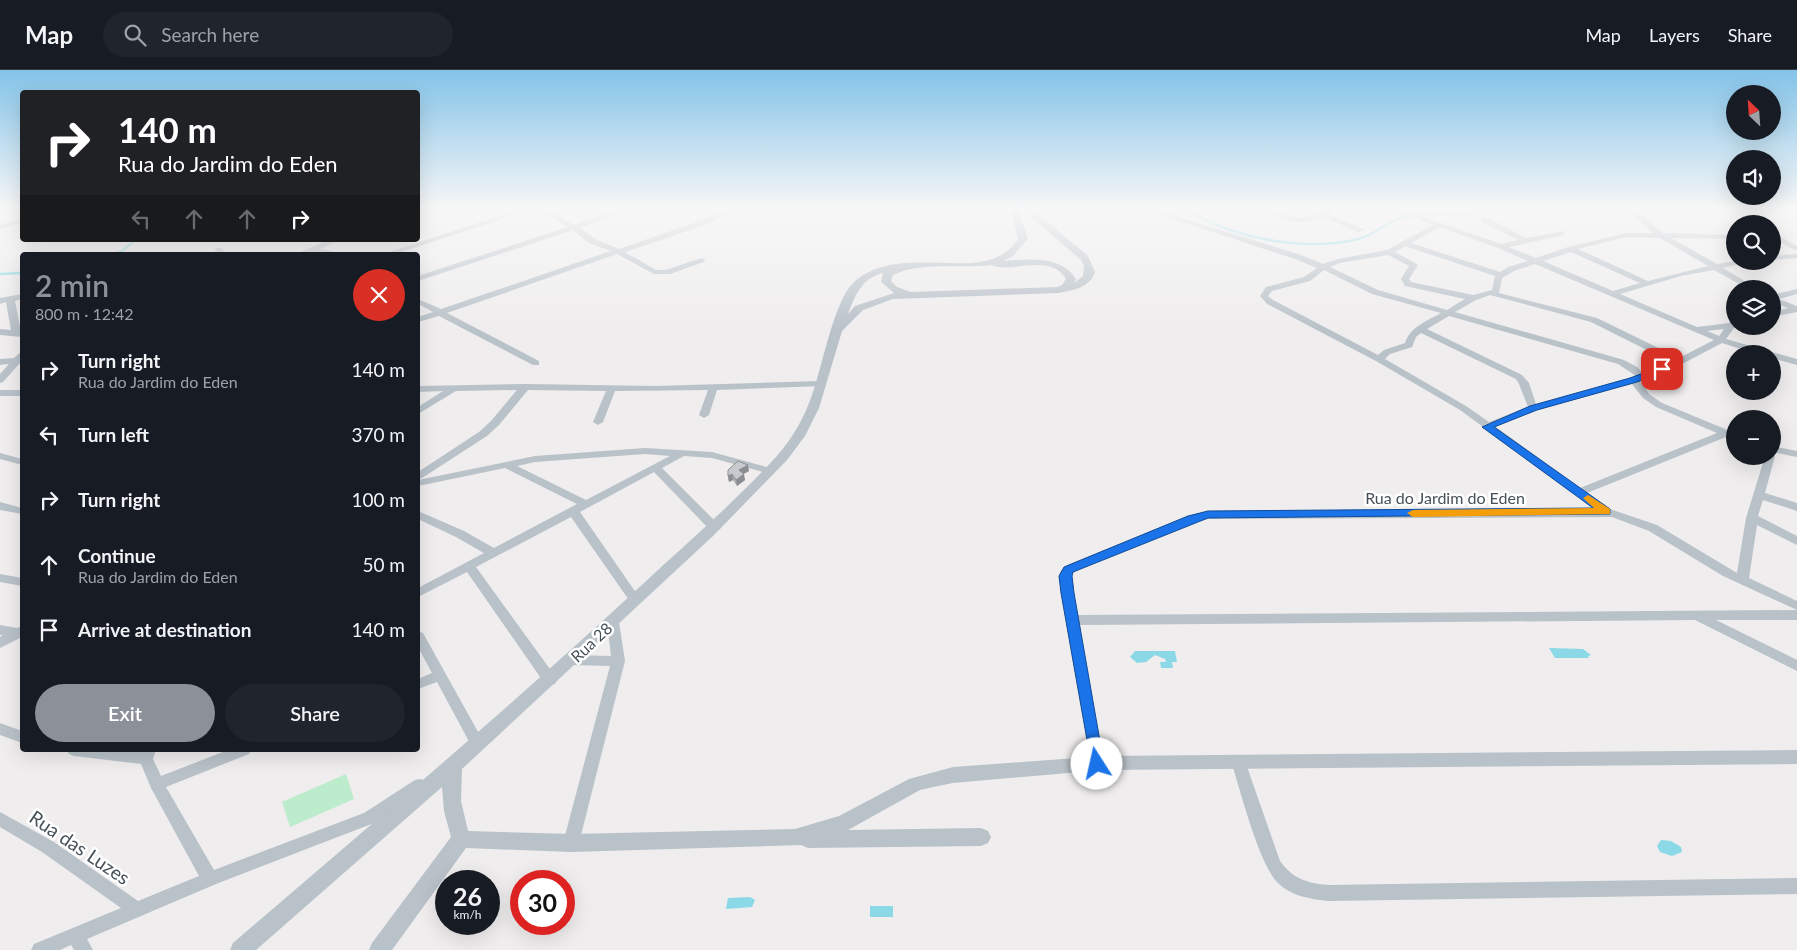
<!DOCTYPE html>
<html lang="en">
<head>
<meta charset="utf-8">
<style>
	:root { --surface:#171b24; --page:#20242c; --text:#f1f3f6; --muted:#9ea1a6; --line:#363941; --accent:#8c9099 }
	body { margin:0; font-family:Lato,sans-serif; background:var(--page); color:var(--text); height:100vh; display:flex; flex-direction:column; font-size:19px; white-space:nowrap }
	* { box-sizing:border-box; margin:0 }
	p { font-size:16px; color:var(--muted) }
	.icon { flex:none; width:28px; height:28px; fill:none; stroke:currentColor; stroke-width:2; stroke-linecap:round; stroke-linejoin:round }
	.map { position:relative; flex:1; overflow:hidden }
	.panel { position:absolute; left:20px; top:182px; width:400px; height:500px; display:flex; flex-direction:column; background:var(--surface); border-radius:5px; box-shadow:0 5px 20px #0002 }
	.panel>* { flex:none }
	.banner { position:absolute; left:20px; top:20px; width:400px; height:152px; border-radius:5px; box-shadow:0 5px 20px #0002; background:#202124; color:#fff; overflow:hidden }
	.needle { width:32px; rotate:335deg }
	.controls { position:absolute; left:1726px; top:15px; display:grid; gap:10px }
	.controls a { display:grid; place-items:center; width:55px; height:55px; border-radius:50%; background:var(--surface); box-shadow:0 5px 20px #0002; font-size:25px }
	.speed { position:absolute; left:435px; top:800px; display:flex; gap:10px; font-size:25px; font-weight:700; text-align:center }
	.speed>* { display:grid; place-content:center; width:65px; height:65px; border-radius:50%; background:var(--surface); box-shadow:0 5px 20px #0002; line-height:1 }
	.speed small { font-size:12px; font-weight:400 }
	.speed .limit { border:8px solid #d22; background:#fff; color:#111 }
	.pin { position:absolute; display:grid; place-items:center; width:42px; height:42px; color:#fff; margin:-21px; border-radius:10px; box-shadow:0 2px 8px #0006 }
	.me { position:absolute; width:55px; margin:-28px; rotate:350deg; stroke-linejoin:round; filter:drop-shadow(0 0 4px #0008) }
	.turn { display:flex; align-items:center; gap:18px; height:105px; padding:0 15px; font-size:22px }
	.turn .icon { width:65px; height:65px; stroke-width:2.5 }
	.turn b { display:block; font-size:35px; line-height:42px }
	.lanes { display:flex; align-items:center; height:48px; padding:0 15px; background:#0003; justify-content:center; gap:25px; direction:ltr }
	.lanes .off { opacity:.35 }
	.round { display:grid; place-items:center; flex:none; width:52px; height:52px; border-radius:26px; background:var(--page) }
	.headline { display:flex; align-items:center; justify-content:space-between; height:85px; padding:0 15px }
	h1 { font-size:30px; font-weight:600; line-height:38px; color:var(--accent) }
	.primary-button { display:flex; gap:10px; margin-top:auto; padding:10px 15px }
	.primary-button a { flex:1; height:58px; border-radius:30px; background:var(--accent); color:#fff; font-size:20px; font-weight:600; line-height:58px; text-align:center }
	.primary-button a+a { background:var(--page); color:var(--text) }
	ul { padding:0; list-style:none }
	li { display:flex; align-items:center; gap:15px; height:65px; padding:0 15px }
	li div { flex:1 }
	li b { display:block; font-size:19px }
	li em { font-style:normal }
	header { display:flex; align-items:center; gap:30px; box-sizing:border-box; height:70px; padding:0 25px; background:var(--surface); border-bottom:1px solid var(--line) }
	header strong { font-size:24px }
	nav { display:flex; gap:28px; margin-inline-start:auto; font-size:18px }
	.search { width:350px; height:45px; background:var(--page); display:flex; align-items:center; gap:12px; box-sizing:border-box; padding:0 18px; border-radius:28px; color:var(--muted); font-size:19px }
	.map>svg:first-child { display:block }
	.green { fill:#bceccc }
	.water { fill:#8bd9e7 }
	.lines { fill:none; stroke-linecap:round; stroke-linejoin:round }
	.stream { stroke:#8bd9e7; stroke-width:2.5 }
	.minor { fill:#b9c2c9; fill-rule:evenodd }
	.tertiary { fill:#b9c2c9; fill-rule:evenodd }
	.wall { fill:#abaeb2 }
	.shaded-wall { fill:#8b8d91 }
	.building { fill:#c7cacf; stroke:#8b8d91 }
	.route { fill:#1a73e8; stroke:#114b97 }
	.slow { fill:#f59e0b }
	.labels { text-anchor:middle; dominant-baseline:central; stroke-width:5; stroke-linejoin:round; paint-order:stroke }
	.street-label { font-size:16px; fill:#465159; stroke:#fff }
	.near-street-label { font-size:19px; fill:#465159; stroke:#fff }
</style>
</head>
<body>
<header>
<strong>Map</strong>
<div class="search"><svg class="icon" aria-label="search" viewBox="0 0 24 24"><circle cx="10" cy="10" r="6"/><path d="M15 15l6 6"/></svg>Search here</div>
<nav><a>Map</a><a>Layers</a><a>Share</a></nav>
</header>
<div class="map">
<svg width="1797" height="880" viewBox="0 0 1797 880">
	<rect width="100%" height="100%" fill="#efeded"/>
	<path class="green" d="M346,704L354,729L290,757L282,732Z"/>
	<path class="water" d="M1549,578L1583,579L1591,585L1588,586L1589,588H1555Z
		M1135,581H1175L1177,592H1172L1173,598H1161L1160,592H1166L1165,589L1155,585L1146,592L1137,593L1130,587Z
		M1661,770L1671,771L1681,777L1682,782L1672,786L1660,782L1657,776Z
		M750,827L755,830L752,837L726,839L728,828Z
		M870,836H893V847H870Z"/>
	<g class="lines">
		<path class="stream" d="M1185,138C1196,144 1207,152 1219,156C1260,172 1315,180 1358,169C1376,165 1388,150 1406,146L1591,139L1715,138
			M111,185L122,181L135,170
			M0,204L22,203"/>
		<path class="minor" d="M4,138H22V141L7,140Z
			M524,138H535L392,185H380Z
			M536,138H545L574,155L624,138H635L580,158L595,169L619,179L705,149L727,138H736L711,153L625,182L656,200H666L701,188L705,190L704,192L670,204H654L617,184L447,243L539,291V295H533L439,246L418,252V247L433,242L418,234V229L441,239L611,181L589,173L573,160L418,211V206L568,157Z
			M1139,138H1150L1301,185L1323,194L1338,189L1387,180L1433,155L1389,138H1399L1501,174L1518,170L1482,152V148H1488L1526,168L1564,161V165L1509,177L1536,188L1568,177L1626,163H1653L1625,138H1633L1663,163L1735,165V169L1671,168L1717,194L1735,191H1750L1723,198L1758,219H1748L1714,200L1681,206L1620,224L1697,257L1729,253L1732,248L1735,247V256H1738L1734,258L1726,269L1797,289V295L1772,288V284H1757L1722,273L1682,294L1640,311L1649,324L1662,333L1735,363V370L1726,367L1587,423L1610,439L1657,455L1737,503L1746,448L1765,386H1772L1774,384L1775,386L1765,423L1797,433V441L1763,430L1758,446L1797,466V475L1757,455L1749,508L1797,531V550H1716L1797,590V601L1695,550L1079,555L1104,694L1102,698L1097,700L1092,698L1061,523L1060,502L1070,494L1188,446L1208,441L1595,439L1460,340L1376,291L1267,234L1260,226L1266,217L1304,207L1317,198L1295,189ZM1440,157L1498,178L1528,191L1508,197L1500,202L1411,173ZM1626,167L1660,168L1708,196L1648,211L1578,179ZM1405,176L1495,206L1492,220L1473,225L1411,212L1409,209L1418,195L1395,182ZM1571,182L1640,213L1613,221L1543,191ZM1388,185L1409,196L1401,209L1405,216L1465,229L1447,240L1378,220L1330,197L1340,193ZM1535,194L1714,270L1679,288L1597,248L1499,223L1502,208L1514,201ZM1324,200L1372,224L1441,243C1427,251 1410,257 1405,273L1384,280L1378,285L1273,230L1268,226L1272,221L1310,211ZM1490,225L1591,252L1671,292L1643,303L1637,297L1624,290L1455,242L1476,230ZM1449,246L1618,294L1636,306L1536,334L1529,313L1522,305L1427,259ZM1724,259L1719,266L1707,261ZM1421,263L1516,309L1519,314L1528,337L1489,352L1466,336L1385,289L1390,284L1412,277L1416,267ZM1632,314L1643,328L1656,337L1717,363L1580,418L1496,357L1536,340ZM1612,447L1649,461L1723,506L1797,540L1077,545L1072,504L1078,500L1196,452L1208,449Z
			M1223,138H1248L1233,143Z
			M1260,138C1282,138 1292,155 1317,144L1306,138H1316L1323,141L1328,138H1337L1329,144L1365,160L1358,162L1323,147C1302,156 1278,152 1260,138Z
			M1729,138H1737L1760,154H1751Z
			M19,149H22V153L0,159V155Z
			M1772,162L1797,176V181L1772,168Z
			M329,170H340L320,179L343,183L347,185C336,185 325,183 314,183C307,182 300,185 293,185Z
			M216,178H222L226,185H218L215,180Z
			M1797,184V188L1772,190V186Z
			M1797,219V224L1779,229L1797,236V242L1772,247V242L1788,238L1772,232V225Z
			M22,224V229L15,231L22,267L0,265V259L11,260L6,232L0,234V228Z
			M22,281V292L20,293L3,312L0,313V304L9,294L0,295V289L14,288Z
			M820,311L825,314L823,316L717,320L709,345L704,348L699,345L708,320L615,321L603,352L598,355L593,352L606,321L528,320L499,355L487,366L422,408L418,409V402L479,362L491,351L517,320L456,321L418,344V337L443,321L418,322V316L525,314L656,316Z
			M0,320H22V326H0Z
			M1772,376L1797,381V387L1772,382Z
			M645,378L712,382L774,399L775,401L770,404L712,388L684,386L662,398L719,455L721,458L715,462L711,461L654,402L580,442L639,527L641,530L639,533H631L571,447L476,497L555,606L557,610L555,614L550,615L545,614L467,502L418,527V518L484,483L456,467L418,449V441L464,461L494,478L577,434L505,398L418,416V410L535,386ZM645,384L670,386L586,430L517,396L535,392Z
			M0,383L22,389V395L0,389Z
			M0,432L22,438V444L0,440Z
			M0,504L22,508V516L0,512Z
			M613,547L618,549L619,552L625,591L579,773L577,778L571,780L565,778L563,773L610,596L572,595L567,594L565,590L567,586L572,585L611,586L607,552L608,549Z
			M0,555L17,558L22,556V567L0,578V567L3,565H0Z
			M418,561L423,563L482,669L484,673L482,677L477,679L472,677L437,612L418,619V609L432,603L418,577Z
			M0,653L22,661V673L0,665Z
			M67,680H122L141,682L142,680H156L153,689L161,706L228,680H251L249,684L166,717L214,800L364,743L415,710L420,709L425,710L427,715L425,720L374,753L216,814L87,869L93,880H74L71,875L60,880H31L34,874L121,838L42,782L0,757V742L54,772L138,831L199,806L151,718L141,694L74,686L69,684Z
			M1238,685L1243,687L1245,691L1280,791C1293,809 1307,813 1328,815L1797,808V824L1328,831C1310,829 1291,826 1278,813C1259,795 1240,719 1231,691L1233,687Z"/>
		<path class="tertiary" d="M1010,138H1018L1028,169L1013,186L1003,191C1029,189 1061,185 1076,209L1074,213L1083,206L1084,196L1081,190L1021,138H1031L1088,186L1095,202C1090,218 1073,220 1058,223L893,229L863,240L842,261L819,338L805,366L787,390L713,466L462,699L461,731L468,761L571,764L795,759L839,746L909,709L953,697L1103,686L1797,680V694L1103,700L953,713L933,717L920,720L848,760L981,758L988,761L991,767L988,773L981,776L808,778L801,775L571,782L466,778L392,880H369L372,873L451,767L444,741L442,717L256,880H230L233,873C372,754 510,637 644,513C689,471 735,432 776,387C793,368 804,348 812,325C822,298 834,230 854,212C898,173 972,210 1007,181C1011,178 1015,173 1018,169ZM991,195C1011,204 1050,182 1066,209L1062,215L1057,217L911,222L897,217L891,211L893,205C921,191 959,199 991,195ZM883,203L881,212L894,223L855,236L848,244C855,225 863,207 883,203Z"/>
	</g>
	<path class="wall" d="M738,391L749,401L743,404L745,410L737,416L733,410L729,412L728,406Z"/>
	<path class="shaded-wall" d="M748,395L749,401L740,406L739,400Z
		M732,404L733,410L729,412L728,406Z
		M744,404L745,410L737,416L736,410Z"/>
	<path class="building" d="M738,391L748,395L739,400L744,404L736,410L732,404L728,406V400Z"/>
	<linearGradient id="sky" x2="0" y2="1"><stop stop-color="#83c3e8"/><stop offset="0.53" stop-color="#f8f7f7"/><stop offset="1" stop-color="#f8f7f7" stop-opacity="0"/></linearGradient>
	<rect width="1797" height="261" fill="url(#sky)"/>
	<path class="route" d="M1662,296L1666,297V301L1637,312L1537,340L1494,357L1610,439V444L1208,448L1073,502L1072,506L1074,523L1104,694L1102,698L1097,700L1092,698L1061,523L1059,506L1064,497L1188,446L1208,441L1593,438L1482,357L1530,336L1630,308Z"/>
	<path class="slow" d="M1588,425L1610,439V444L1413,447L1407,443L1413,440L1594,438L1583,428Z"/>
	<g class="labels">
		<g class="street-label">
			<text x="1445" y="427">Rua do Jardim do Eden</text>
			<text transform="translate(591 572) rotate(-43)">Rua 28</text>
		</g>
		<g class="near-street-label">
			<text transform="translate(80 777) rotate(34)">Rua das Luzes</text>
		</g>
	</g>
</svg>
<div class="controls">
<a><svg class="needle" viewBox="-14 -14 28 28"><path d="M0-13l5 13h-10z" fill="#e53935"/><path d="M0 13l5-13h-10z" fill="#9ea1a6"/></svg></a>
<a><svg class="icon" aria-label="sound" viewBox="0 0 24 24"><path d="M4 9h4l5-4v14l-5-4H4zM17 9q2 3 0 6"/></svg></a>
<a><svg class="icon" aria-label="search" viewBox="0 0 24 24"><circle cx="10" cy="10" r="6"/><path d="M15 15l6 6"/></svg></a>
<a><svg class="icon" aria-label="layers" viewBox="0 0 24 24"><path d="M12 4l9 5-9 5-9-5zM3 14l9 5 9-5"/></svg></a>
<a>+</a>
<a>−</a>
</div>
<div class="speed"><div>26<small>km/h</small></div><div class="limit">30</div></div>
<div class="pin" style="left:1662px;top:299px;background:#d93025"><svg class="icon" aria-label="arrive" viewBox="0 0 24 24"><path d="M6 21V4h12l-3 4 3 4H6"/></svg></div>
<svg class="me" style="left:1097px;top:694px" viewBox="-20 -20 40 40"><circle r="19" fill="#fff"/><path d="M0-13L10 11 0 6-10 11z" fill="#1a73e8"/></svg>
<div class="banner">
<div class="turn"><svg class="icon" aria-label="right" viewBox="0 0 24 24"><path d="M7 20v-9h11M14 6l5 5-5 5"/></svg><div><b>140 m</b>Rua do Jardim do Eden</div></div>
<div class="lanes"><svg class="icon off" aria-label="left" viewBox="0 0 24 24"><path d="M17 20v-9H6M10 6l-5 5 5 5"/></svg><svg class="icon off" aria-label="ahead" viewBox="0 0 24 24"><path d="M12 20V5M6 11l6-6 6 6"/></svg><svg class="icon off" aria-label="ahead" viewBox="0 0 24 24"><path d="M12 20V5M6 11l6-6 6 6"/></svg><svg class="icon" aria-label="right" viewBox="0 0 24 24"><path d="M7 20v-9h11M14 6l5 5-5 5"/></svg></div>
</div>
<section class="panel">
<div class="headline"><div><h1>2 min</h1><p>800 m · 12:42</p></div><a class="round" style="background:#d93025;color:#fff"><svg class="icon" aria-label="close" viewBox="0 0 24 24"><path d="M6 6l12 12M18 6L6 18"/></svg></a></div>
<ul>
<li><svg class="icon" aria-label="right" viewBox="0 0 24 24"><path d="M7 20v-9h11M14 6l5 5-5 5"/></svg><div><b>Turn right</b><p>Rua do Jardim do Eden</p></div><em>140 m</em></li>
<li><svg class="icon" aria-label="left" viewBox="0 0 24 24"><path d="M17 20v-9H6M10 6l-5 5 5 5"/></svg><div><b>Turn left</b></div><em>370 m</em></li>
<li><svg class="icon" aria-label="right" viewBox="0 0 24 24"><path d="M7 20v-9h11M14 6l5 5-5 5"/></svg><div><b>Turn right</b></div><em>100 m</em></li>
<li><svg class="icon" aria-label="ahead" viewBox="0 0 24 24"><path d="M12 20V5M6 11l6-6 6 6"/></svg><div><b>Continue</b><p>Rua do Jardim do Eden</p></div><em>50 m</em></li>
<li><svg class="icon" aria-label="arrive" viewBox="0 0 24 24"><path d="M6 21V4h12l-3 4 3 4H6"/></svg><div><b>Arrive at destination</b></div><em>140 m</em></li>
</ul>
<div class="primary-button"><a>Exit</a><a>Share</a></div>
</section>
</div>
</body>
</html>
